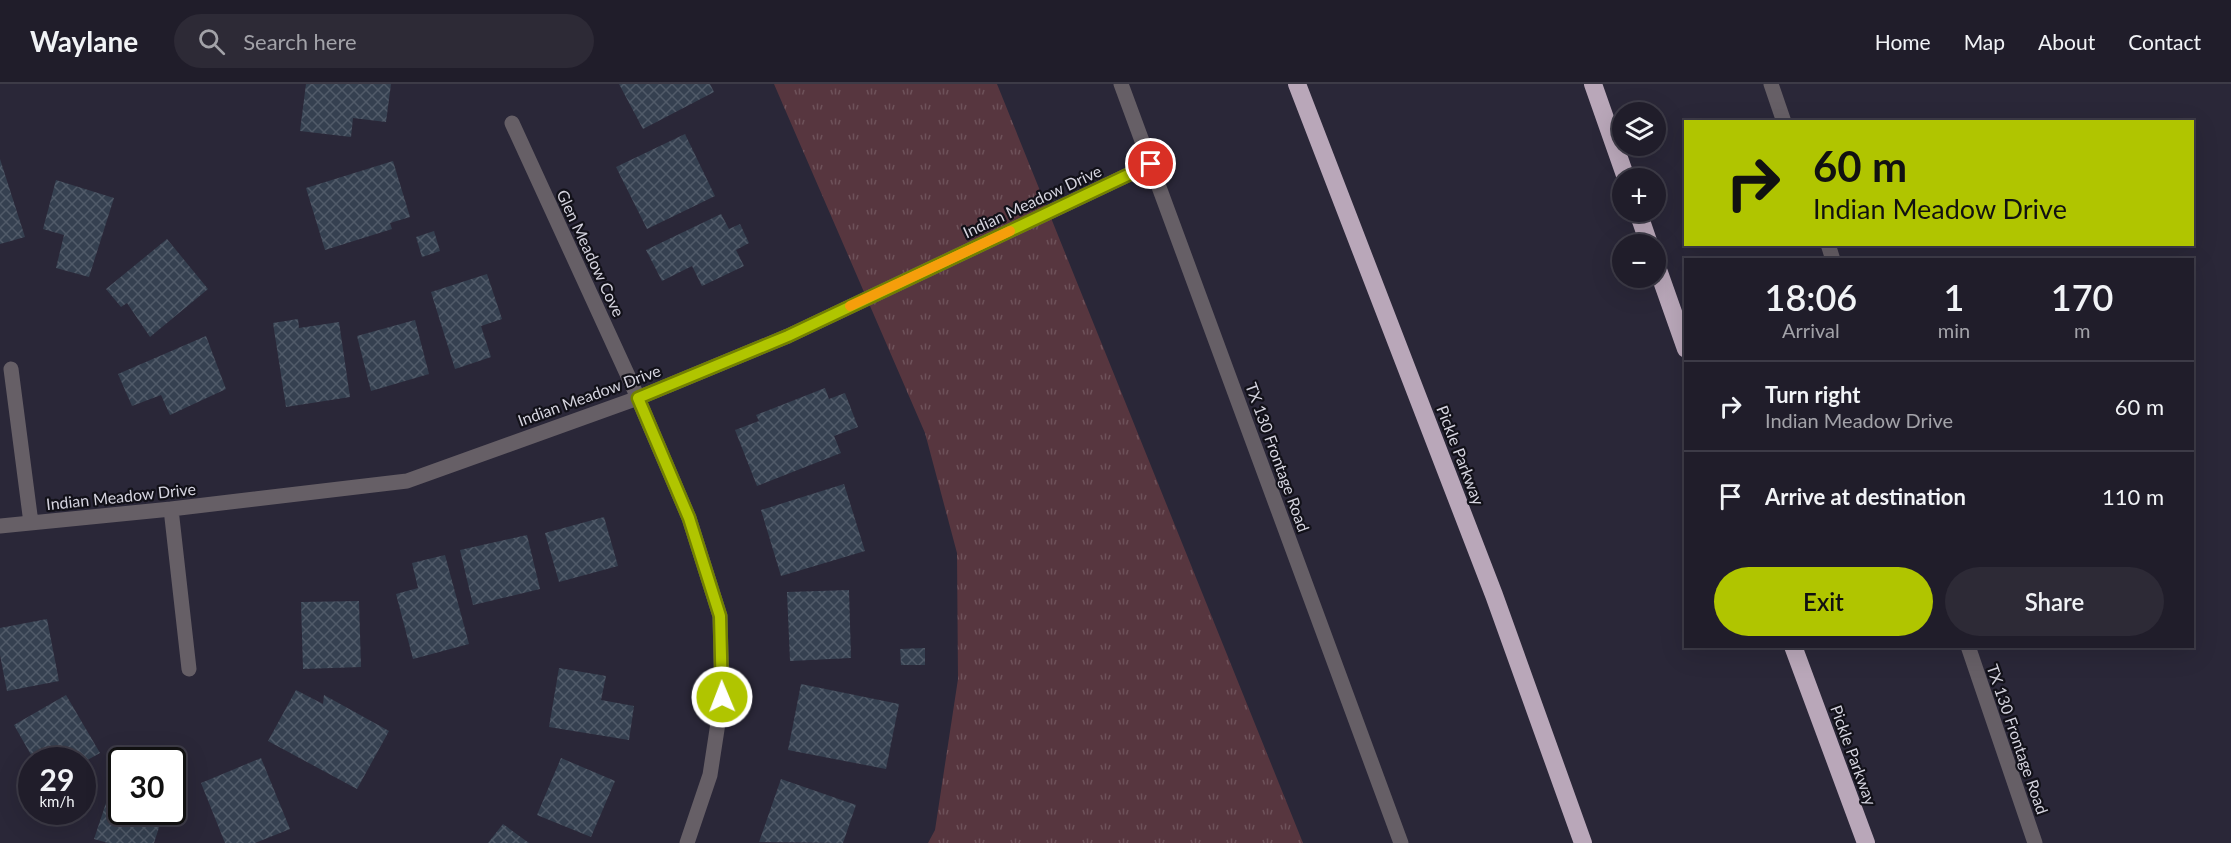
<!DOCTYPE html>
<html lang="en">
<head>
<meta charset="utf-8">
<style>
	:root { --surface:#201d2a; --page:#2d2a36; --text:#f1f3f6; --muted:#a2a2a8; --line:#3d3b47; --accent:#b0c500 }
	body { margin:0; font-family:Lato,sans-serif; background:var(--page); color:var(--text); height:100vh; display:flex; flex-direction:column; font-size:22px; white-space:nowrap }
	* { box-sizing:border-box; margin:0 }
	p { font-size:20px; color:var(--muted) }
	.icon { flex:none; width:33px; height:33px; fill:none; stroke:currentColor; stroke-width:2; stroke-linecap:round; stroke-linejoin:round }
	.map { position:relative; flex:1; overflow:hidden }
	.side { position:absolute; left:1684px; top:174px; width:510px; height:390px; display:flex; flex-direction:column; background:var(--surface); border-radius:0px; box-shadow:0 6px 24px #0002,0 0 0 2px var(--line) }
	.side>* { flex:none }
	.top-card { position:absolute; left:1684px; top:36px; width:510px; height:126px; border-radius:0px; box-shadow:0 6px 24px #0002,0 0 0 2px var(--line); background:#b0c500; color:#111; overflow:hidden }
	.buttons { position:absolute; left:1612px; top:18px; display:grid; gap:12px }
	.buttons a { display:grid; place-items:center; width:54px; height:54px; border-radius:50%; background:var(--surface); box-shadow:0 6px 24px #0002,0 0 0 2px var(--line); font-size:30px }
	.speed { position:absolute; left:18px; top:663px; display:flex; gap:12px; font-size:30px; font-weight:700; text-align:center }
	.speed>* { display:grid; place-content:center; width:78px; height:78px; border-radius:50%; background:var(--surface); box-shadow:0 6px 24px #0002,0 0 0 2px var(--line); line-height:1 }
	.speed small { font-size:15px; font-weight:400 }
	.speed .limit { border:3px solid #111; border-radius:9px; background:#fff; color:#111 }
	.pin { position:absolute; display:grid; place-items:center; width:51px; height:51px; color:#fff; margin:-26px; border:3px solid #fff; border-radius:50%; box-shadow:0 2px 6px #0007 }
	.me { position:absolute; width:66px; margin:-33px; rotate:359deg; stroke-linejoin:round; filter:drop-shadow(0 0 4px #0008) }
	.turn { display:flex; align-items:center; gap:21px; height:126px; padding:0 30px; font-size:27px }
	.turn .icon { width:78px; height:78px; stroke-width:2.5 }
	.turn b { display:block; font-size:42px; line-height:51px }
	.eta { display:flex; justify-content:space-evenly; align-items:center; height:102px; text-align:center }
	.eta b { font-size:36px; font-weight:600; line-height:42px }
	.cta { display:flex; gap:12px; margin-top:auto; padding:12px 30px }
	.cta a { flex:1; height:69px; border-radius:36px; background:var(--accent); color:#111; font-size:24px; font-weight:600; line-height:69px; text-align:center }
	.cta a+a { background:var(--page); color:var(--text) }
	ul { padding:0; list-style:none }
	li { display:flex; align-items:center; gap:18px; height:90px; padding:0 30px; border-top:2px solid var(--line) }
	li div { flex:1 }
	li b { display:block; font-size:22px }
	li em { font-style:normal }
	header { display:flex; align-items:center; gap:36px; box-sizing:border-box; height:84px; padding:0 30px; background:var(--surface); border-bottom:2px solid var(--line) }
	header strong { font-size:28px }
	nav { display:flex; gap:33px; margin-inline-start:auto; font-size:21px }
	.search { width:420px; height:54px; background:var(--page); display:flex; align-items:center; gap:15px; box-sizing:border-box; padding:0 21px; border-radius:33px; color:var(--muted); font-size:22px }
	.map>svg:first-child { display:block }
	.grass { fill:url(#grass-tufts) }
	.building { fill:url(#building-cross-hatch) }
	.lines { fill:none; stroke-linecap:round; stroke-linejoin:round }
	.minor { stroke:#665f66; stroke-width:15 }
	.highway { stroke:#b9a7b9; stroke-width:18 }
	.route-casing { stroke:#728000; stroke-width:15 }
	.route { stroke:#b0c500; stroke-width:10 }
	.slow { stroke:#f59e0b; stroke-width:10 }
	.labels { text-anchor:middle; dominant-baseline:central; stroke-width:4.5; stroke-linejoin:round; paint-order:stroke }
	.street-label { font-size:16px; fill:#d5d4df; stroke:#121119 }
</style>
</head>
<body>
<header>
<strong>Waylane</strong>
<div class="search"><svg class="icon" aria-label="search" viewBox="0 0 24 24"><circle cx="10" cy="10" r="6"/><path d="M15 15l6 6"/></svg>Search here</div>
<nav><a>Home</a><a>Map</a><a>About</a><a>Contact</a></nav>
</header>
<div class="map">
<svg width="2231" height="759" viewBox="0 0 2231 759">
	<defs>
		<pattern id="grass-tufts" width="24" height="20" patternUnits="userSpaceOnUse" patternTransform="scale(1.5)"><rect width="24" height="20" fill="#57363f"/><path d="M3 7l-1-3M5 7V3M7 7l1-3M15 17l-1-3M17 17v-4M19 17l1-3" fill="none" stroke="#6e525a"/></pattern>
		<pattern id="building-cross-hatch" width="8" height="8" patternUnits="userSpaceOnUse" patternTransform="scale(1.5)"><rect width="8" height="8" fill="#354050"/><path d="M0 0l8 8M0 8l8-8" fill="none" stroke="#515b69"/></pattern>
	</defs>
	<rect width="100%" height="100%" fill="#2a2738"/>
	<path class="grass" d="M774,0H997L1303,759H928L935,746L958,595L957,469L925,349Z"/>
	<path class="building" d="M306,0H391L386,38L353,34L351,53L300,47Z
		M619,0H710L714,8L643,45Z
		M685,50L715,112L647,145L616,83Z
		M0,75L25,153L0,160Z
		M393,77L410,133L390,139L392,145L325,166L306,104Z
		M56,96L114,114L89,193L56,184L64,151L43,145Z
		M721,130L729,145L740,140L749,159L736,166L744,182L702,202L692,182L662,197L646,166Z
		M434,147L440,167L422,173L416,153Z
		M167,155L208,205L150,253L127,219L121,223L106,205Z
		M487,190L502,235L481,242L491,273L455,285L431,208Z
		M298,235L299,244L339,238L350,313L286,323L273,239Z
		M415,236L429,290L371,307L357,252Z
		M206,252L226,305L170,331L161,311L132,322L118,290Z
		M825,304L829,315L845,309L858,343L834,352L841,369L757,402L735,346L759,337L756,331Z
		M844,400L865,467L781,492L761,426Z
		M604,433L618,482L559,498L545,449Z
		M527,451L540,505L473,521L460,466Z
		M445,471L469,560L413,575L396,510L418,504L412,479Z
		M849,506L851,574L790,577L787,508Z
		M359,517L361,583L303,585L301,518Z
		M47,535L59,597L7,607L0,571V544Z
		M925,564V581H901L900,565Z
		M559,584L606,592L601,616L634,622L629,656L549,643Z
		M801,600L899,620L886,685L788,666Z
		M296,606L323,620L324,611L389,647L357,705L268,657Z
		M66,611L100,669L82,679V676H34L14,641Z
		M261,674L290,745L255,759H225L201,699Z
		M561,674L615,697L591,753L537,731Z
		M781,695L856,721L843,759L759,758Z
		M110,707L122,710V728H164L154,759H108L94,755Z
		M503,740L529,759H488Z"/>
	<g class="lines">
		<path class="minor" d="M1121,0L1401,759
			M1771,0L1784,38
			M512,39L634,305L689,434L720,532L722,613L710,691L687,759
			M1828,160L1833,176
			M11,285L31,439
			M171,425L189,585
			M0,442L171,425L407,397L638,314L788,252L1151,80
			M1968,562L2035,759"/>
		<path class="highway" d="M1297,0L1494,511L1583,759
			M1593,0L1626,94
			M1638,128L1649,160
			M1656,180L1686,265
			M1793,562L1866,759"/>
	</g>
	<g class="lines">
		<g class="route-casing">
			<path id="route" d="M722,613L720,532L689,434L638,314L788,252L1151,80"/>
		</g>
		<use href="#route" class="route"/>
		<path class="slow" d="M850,222L1010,147"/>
	</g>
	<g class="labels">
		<g class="street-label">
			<text transform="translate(1032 117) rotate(-25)">Indian Meadow Drive</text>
			<text transform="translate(591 169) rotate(65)">Glen Meadow Cove</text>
			<text transform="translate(589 311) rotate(-20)">Indian Meadow Drive</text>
			<text transform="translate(1461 371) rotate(69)">Pickle Parkway</text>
			<text transform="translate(1278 373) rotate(70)">TX 130 Frontage Road</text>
			<text transform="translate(121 412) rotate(-6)">Indian Meadow Drive</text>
			<text transform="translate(2018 655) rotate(71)">TX 130 Frontage Road</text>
			<text transform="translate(1854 671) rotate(70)">Pickle Parkway</text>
		</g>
	</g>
</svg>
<div class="buttons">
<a><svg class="icon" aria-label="layers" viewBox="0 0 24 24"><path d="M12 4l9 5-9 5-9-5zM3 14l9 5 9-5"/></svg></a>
<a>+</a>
<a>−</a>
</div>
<div class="speed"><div>29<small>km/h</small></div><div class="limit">30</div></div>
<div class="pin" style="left:1151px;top:80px;background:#d93025"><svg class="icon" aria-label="arrive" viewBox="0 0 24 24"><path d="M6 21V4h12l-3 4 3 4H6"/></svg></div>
<svg class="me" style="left:722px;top:613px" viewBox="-20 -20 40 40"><circle r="17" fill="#b0c500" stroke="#fff" stroke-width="3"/><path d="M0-11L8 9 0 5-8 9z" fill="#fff"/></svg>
<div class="top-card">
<div class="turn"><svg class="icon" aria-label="right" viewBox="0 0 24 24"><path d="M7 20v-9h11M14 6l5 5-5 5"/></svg><div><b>60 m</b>Indian Meadow Drive</div></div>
</div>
<section class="side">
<div class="eta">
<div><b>18:06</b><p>Arrival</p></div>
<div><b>1</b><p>min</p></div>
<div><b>170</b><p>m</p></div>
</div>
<ul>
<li><svg class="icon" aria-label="right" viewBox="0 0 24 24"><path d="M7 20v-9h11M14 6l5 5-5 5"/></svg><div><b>Turn right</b><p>Indian Meadow Drive</p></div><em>60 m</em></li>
<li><svg class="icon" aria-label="arrive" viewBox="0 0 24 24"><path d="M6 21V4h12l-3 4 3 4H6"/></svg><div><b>Arrive at destination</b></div><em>110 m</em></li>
</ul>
<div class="cta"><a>Exit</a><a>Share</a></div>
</section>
</div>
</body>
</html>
